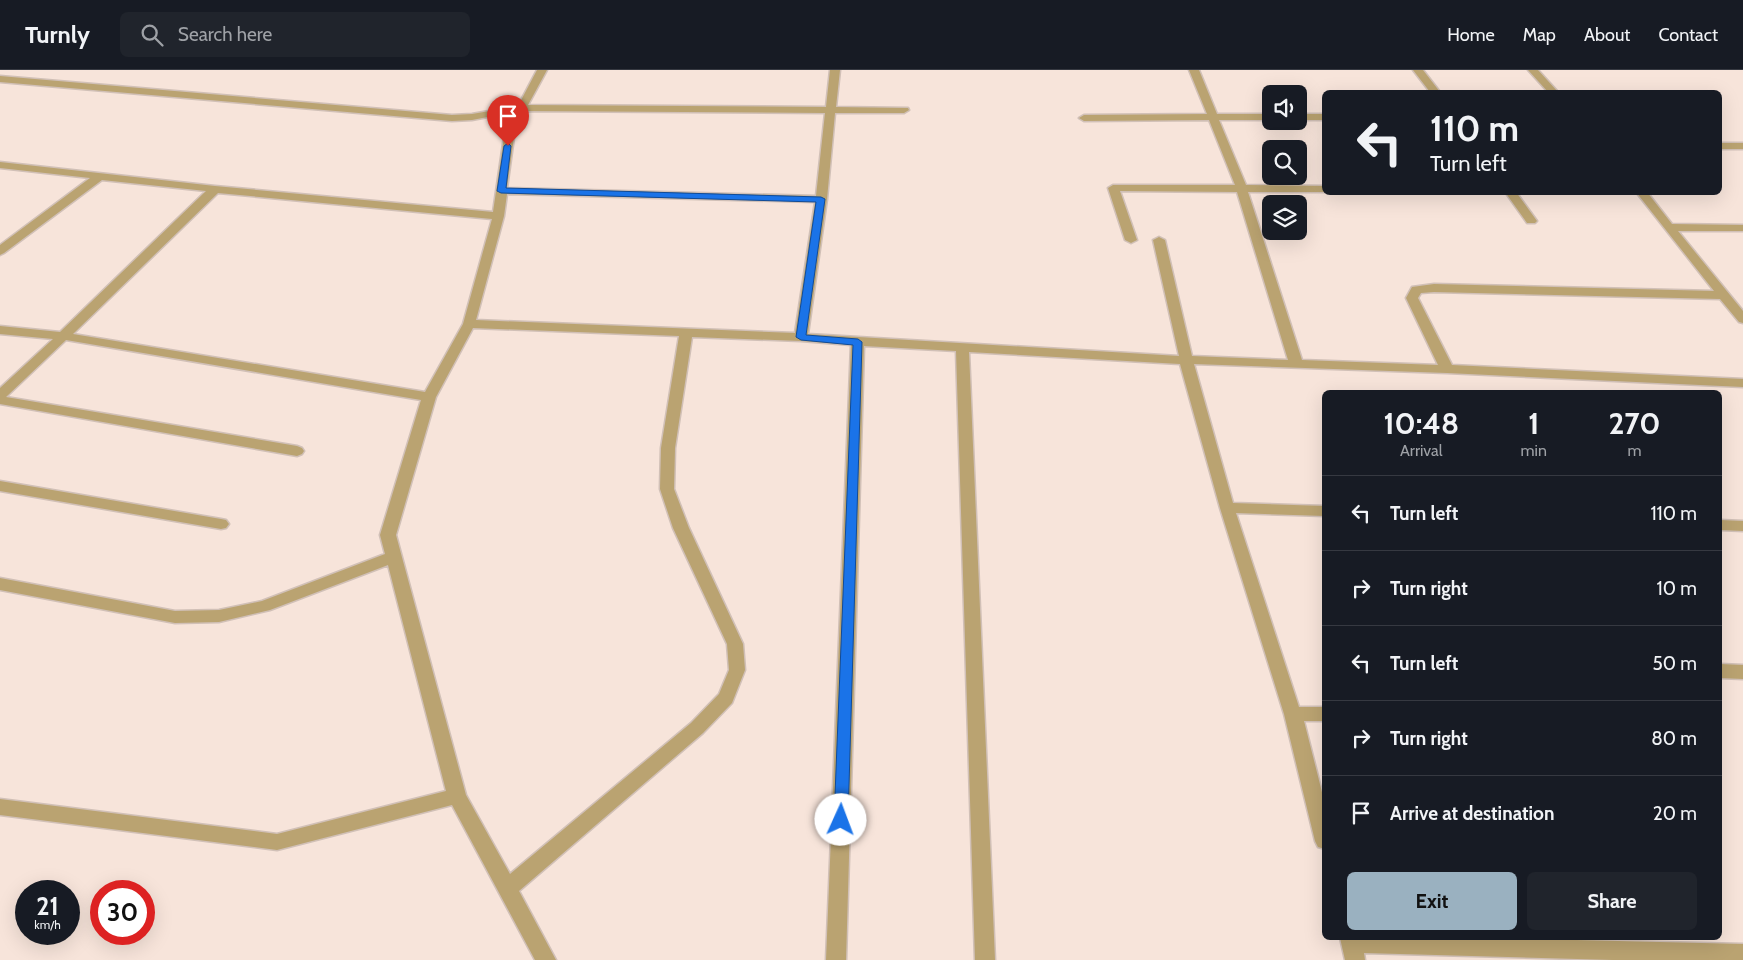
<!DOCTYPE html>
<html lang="en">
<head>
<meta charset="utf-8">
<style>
	:root { --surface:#171b24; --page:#20242c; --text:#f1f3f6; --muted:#9ea1a6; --line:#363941; --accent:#9ab1c0 }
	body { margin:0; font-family:Cabin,sans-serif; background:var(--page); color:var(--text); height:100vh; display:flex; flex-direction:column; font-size:19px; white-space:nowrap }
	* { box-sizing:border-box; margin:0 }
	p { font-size:16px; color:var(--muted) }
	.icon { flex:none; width:28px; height:28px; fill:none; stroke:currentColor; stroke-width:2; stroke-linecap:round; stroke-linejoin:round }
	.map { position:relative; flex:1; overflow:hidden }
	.details { position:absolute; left:1322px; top:320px; width:400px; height:550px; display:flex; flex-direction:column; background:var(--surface); border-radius:8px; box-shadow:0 5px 20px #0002 }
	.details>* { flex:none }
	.guide { position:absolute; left:1322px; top:20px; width:400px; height:105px; border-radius:8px; box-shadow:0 5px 20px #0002; background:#171b24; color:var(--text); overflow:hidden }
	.fabs { position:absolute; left:1262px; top:15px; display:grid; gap:10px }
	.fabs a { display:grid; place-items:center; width:45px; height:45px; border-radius:8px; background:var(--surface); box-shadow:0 5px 20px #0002; font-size:25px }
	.speed { position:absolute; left:15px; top:810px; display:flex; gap:10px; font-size:25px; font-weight:700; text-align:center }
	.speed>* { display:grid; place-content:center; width:65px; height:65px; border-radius:50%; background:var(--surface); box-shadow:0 5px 20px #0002; line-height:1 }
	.speed small { font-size:12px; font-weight:400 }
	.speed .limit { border:8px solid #d22; background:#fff; color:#111 }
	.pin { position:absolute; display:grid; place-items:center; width:42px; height:42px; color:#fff; margin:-51px -21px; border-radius:50% 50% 50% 0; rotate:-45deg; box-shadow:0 0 5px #0007 }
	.pin .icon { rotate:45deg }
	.me { position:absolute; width:55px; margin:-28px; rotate:2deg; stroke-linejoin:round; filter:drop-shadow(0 0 4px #0008) }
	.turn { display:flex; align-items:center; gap:18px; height:105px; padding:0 25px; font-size:22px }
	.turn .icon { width:65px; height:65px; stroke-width:2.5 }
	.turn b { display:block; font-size:35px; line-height:42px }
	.eta { display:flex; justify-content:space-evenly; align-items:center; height:85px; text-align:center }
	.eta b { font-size:30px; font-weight:800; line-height:35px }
	.action { display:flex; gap:10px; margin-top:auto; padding:10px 25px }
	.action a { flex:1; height:58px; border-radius:8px; background:var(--accent); color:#111; font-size:20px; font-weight:800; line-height:58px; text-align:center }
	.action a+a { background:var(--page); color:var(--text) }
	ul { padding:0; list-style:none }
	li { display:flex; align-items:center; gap:15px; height:75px; padding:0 25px; border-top:1px solid var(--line) }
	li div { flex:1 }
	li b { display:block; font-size:19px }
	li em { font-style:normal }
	header { display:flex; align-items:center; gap:30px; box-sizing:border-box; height:70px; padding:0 25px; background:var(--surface); border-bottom:1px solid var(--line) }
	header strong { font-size:24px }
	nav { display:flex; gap:28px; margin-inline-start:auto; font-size:18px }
	.search { width:350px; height:45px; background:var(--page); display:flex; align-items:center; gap:12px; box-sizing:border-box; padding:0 18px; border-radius:8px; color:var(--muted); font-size:19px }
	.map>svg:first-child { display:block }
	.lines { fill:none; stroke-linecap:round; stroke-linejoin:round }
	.street-casing { stroke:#d1c0b7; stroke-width:3 }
	.street { fill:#baa371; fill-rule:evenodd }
	.route { fill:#1a73e8; stroke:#114b97 }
</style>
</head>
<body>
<header>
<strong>Turnly</strong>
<div class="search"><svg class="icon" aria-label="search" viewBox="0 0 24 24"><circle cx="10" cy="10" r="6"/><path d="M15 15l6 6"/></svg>Search here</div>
<nav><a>Home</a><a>Map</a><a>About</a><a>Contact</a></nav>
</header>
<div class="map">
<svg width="1743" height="890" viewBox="0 0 1743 890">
	<rect width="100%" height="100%" fill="#f7e4da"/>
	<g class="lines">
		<g class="street-casing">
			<path id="street" d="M537,0H547L528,35L826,37L830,0H840L836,37L908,38L909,40L904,43H835L827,129L808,264L1179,286L1153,170L1159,167L1165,170L1192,286L1288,290L1237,122L1120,121L1137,170L1131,173L1125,170L1108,118L1113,115H1235L1209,50L1084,51L1079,48L1084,45L1207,44L1189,0H1199L1217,44H1271V50H1219L1246,115L1325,116V122H1248L1302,290L1438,295L1406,228L1412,217L1434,214L1714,221L1636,122H1647L1672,154L1743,155V161H1678L1743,241V253L1739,252L1720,229L1434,222L1421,223L1418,228L1452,295L1743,309V317L1447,303L1194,294L1233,433L1325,436V446L1236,443L1299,637H1325V651H1304L1325,734V779L1318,777L1315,771L1284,644L1220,438L1180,294L969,282L995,890H975L956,281L864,276L846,890H826L851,275L801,271L692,267L675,378L674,419L689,458L743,574L745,600L732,633L703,663L519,821L556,890H535L452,735L277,780L0,745V729L277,764L446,721L388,495L270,540L219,552L175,553L0,520V508L175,541L219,540L262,531L385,484L380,465L421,330L66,270L6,327L297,376L302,378L304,381L302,384L297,386L0,334V318L53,269L0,264V256L60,262L206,121L102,110L4,183L0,185V175L90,108L0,98V92L215,116L493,142L505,60L514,42L472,50L452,51L0,12V6L452,45L472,44L518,36ZM525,41L825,43L816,126L507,118L515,60ZM218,123L492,149L463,254L425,322L73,264ZM507,124L815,132L795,263L476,250L504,146ZM473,258L679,266L661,378L660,419L673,458L727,574L729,600L719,624L691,653L510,804L466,725L396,465L436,327Z
				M1413,0H1423L1440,22H1430Z
				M1528,0H1538L1558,22H1548Z
				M1299,44H1325V50H1299Z
				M1720,73H1743V79H1720Z
				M1505,122H1516L1537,151L1535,153H1527Z
				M0,411L221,449L226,450L229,454L226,458L221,459L0,421Z
				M1720,450L1743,451V461L1720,460Z
				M1720,594L1743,595V609L1720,608Z
				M1340,868H1497L1743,874V890H1613L1364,883L1365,890H1345Z"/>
		</g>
		<use href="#street" class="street"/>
	</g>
	<path class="route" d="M508,73L511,76L506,118L821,127L825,129L806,265L858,269L862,272L848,750L846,755L841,757L836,755L834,750L853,275L801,270L796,267L816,132L501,123L497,121L504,76Z"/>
</svg>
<div class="fabs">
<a><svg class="icon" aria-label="sound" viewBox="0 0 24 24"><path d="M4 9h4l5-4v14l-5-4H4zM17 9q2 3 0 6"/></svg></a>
<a><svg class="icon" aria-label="search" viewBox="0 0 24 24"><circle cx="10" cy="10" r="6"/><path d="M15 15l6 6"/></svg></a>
<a><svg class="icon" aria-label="layers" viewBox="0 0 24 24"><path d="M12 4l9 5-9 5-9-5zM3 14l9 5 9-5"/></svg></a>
</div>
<div class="speed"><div>21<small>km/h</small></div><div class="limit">30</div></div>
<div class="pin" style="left:508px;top:76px;background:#d93025"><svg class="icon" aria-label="arrive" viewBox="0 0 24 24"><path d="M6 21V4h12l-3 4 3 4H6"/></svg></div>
<svg class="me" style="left:841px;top:750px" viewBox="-20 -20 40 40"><circle r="19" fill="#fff"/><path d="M0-13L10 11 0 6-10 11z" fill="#1a73e8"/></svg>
<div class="guide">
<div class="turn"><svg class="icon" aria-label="left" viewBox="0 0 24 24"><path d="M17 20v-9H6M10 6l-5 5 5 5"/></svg><div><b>110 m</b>Turn left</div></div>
</div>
<section class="details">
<div class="eta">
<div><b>10:48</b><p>Arrival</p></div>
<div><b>1</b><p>min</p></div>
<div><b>270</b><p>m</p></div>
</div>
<ul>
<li><svg class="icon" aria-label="left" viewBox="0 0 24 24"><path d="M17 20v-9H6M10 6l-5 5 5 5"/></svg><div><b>Turn left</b></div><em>110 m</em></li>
<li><svg class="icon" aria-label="right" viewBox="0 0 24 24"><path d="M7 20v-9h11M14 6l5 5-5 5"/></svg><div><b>Turn right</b></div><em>10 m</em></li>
<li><svg class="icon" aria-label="left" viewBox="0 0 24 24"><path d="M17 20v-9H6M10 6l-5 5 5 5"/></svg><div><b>Turn left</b></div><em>50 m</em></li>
<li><svg class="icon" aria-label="right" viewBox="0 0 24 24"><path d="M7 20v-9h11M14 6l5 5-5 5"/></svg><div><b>Turn right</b></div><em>80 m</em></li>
<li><svg class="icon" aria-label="arrive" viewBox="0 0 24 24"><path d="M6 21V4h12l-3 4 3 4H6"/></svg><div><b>Arrive at destination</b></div><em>20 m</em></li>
</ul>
<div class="action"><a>Exit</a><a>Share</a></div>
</section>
</div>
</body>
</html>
